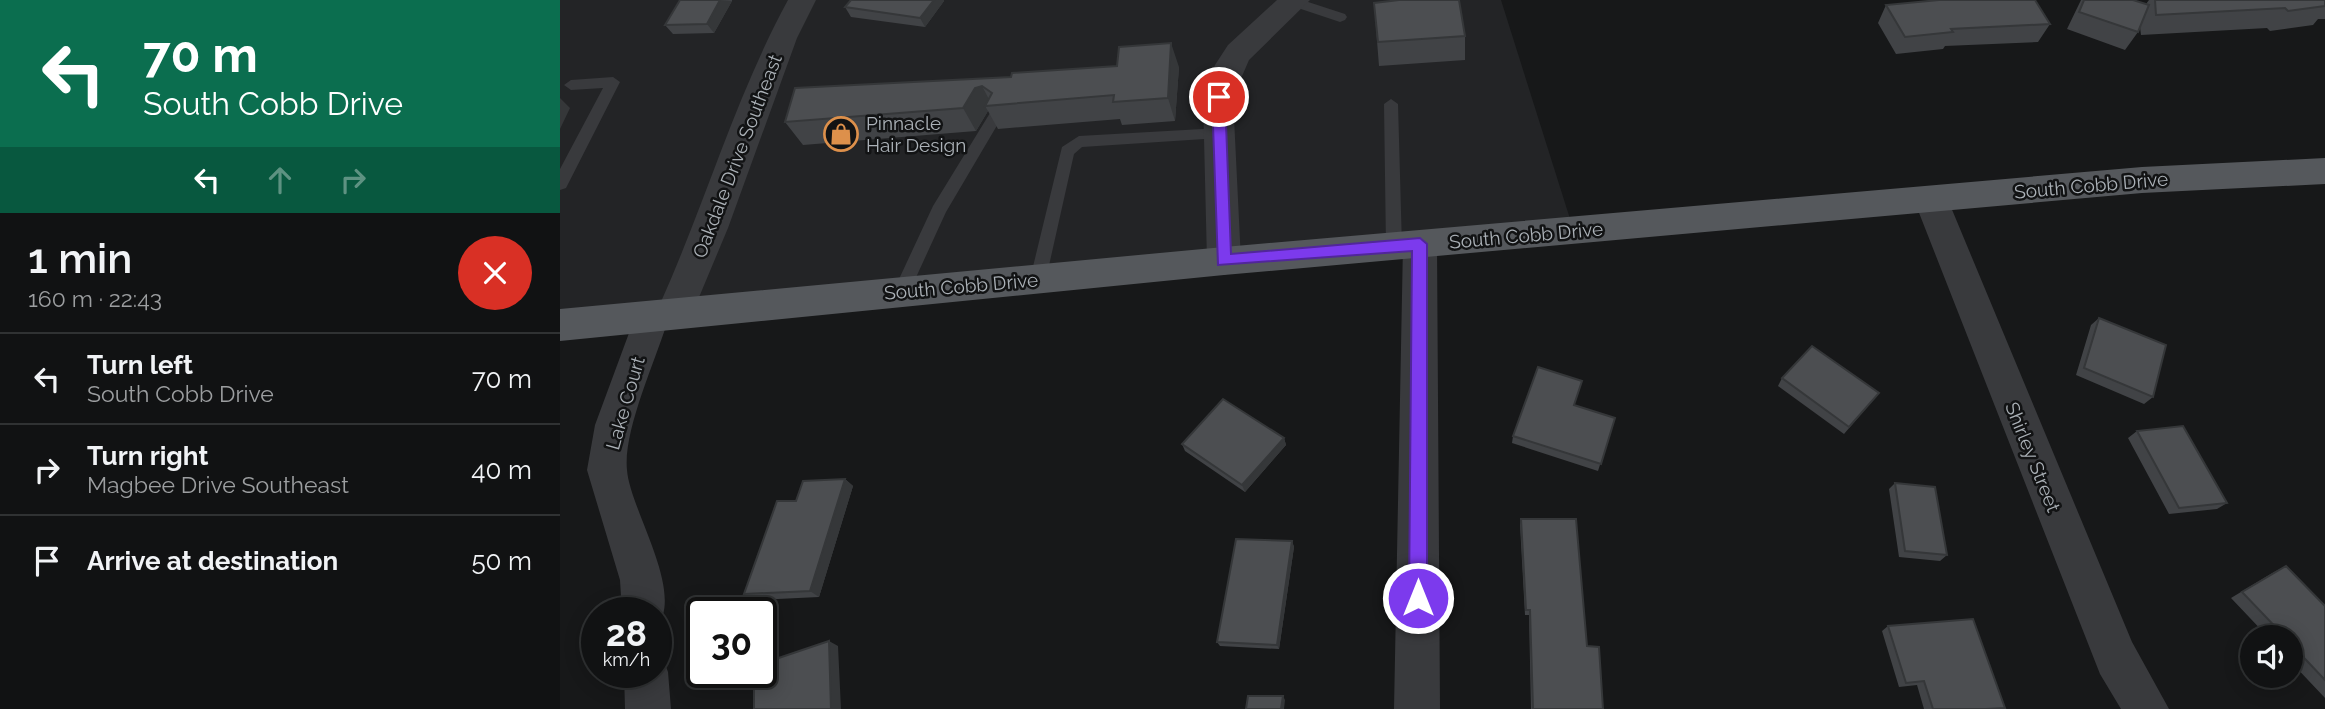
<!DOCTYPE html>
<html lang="en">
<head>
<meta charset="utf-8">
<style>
	:root { --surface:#111213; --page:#1a1b1c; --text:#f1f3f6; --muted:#9c9ea0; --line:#303233 }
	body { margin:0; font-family:Raleway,sans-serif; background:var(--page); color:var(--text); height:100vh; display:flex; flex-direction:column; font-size:26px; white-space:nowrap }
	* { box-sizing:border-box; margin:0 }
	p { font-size:23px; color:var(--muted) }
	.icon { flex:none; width:38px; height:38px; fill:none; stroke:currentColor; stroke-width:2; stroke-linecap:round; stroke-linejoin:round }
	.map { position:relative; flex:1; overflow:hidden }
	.side { display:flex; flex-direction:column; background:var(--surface); width:560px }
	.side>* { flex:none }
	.hud { background:#0b6e4f; color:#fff; overflow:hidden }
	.fabs { position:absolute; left:1680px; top:625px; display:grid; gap:14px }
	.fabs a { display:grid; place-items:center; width:63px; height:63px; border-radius:50%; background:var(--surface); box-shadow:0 4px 18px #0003,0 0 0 2px var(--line); font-size:35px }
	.speed { position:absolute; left:21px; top:597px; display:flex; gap:14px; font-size:35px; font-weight:700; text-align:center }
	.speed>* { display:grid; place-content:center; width:91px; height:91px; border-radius:50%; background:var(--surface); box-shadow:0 4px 18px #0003,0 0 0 2px var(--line); line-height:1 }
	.speed small { font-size:18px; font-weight:400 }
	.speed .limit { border:4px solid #111; border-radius:10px; background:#fff; color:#111 }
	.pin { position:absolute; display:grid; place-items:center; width:60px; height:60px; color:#fff; margin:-30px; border:4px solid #fff; border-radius:50%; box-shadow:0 2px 7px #0007 }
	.me { position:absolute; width:77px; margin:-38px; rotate:0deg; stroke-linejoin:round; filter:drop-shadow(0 0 5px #0008) }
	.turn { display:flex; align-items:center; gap:24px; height:147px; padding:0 28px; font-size:32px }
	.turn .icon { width:91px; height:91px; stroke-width:2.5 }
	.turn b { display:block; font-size:49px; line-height:60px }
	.lanes { display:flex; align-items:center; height:66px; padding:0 28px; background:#0003; justify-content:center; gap:35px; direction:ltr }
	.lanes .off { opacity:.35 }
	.round { display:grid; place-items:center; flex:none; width:74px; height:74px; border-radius:37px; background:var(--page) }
	.headline { display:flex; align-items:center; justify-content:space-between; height:119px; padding:0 28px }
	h1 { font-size:42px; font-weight:600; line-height:52px }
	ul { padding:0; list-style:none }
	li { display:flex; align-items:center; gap:21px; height:91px; padding:0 28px; border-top:2px solid var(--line) }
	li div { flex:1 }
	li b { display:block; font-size:26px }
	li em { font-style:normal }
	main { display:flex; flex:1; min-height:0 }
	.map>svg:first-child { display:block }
	.built { fill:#232426 }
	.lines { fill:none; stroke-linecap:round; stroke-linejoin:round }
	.lane { fill:#393a3d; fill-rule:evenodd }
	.street { fill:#393a3d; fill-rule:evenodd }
	.primary { fill:#55585c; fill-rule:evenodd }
	.wall { fill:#414346 }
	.shaded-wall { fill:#353739 }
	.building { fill:#4c4e51; stroke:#353739; stroke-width:2 }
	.route { fill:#7c3aed; stroke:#51269a; stroke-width:2 }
	.labels { text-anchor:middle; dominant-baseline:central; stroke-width:5; stroke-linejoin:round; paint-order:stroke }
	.poi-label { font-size:19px; fill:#abb1b7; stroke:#121314; text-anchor:start }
	.street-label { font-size:19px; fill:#abb1b7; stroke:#121314 }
</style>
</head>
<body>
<main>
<section class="side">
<div class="hud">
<div class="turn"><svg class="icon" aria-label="left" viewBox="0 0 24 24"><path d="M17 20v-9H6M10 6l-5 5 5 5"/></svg><div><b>70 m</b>South Cobb Drive</div></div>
<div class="lanes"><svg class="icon" aria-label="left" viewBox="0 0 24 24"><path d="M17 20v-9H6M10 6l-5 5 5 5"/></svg><svg class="icon off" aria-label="ahead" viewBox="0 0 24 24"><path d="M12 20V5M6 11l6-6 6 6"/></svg><svg class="icon off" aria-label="right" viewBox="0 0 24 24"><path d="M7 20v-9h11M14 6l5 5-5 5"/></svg></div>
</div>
<div class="headline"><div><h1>1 min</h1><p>160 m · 22:43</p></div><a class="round" style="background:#d93025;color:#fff"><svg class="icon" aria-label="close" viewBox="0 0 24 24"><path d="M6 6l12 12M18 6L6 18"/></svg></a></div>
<ul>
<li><svg class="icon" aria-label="left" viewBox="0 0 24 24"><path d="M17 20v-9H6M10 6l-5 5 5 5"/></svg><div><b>Turn left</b><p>South Cobb Drive</p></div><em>70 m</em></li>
<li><svg class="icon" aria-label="right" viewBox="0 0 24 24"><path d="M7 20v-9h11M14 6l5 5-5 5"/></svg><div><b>Turn right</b><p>Magbee Drive Southeast</p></div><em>40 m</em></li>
<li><svg class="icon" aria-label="arrive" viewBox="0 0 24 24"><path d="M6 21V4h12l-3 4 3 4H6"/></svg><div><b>Arrive at destination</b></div><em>50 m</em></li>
</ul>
</section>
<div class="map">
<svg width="1765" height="709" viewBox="0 0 1765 709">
	<rect width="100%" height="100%" fill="#171819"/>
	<path class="built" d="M0,0H941L1017,241L0,337Z"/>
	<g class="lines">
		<path class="lane" d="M729,0H742L785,14L787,17L785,20L780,22L729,5Z
			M53,77L60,82L6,188L0,190V169L43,88L11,90L4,85L11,80Z
			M831,99L838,104L842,247L834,253L826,247L824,104Z
			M435,112L442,117L386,212L347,297H335L333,292L373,206L430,113Z
			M660,128L667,133L660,138L522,147L514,154L486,279L484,284H472L470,279L502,147L519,136Z"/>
		<path class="street" d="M228,0H256L237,38L168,228L132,314L127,324L114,329L106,326C94,364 63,432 67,470C70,510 126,593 96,628V612H62L60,580L27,470L35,425L79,306L92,301L100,304C145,204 176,95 228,0Z
			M717,0H750L689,60L673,97L681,261L676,271L664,275L652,271L647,261L643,97L655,65L668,45Z
			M1371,187L1383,191L1388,200L1572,642L1609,709H1561L1540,674L1354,200L1359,191Z
			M860,231L872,234L877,244L880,709H834L843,244L848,234Z
			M96,654L102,656L108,672L111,709H65L64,672H96Z"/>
		<path class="primary" d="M1765,158V184L1582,193L664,275L0,341V309L664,247L1582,167Z"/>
	</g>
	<path class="wall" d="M120,0H172V1L154,33L113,34L105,25Z
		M1521,0H1573L1586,4L1589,0H1765V19H1758L1753,25L1710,31L1707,28L1581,35L1580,27L1578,32L1565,50L1507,29Z
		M384,1L365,27L291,17L285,7Z
		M814,3L905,36V60L819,66Z
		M1326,5L1490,24L1478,42L1385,46L1383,49L1336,54L1318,23Z
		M619,67L615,121L562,125L560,119L438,129L428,111L416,131L243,145L225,122L451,77Z
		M1539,318L1593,397L1584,404L1516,375L1531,325Z
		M1222,378L1319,393L1284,434L1218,386Z
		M1020,388L1014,405L1055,418L1038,471L952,443L953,436Z
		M1577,431L1667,503L1657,509L1609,514L1568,438Z
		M724,438L726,445L685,492L625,451L622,444Z
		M285,479L293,486L259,597L194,600L184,594L236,501Z
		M1335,483L1387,555L1380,561L1339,557L1329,489Z
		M961,519L1027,646L1043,709H971L969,615H965L960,525Z
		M732,541L734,547L719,649L660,646L657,642Z
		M1726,566L1765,606V698L1731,662V637H1708L1671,598L1714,572Z
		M1328,626L1445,708L1442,709H1364L1357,685L1339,687L1322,631Z"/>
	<path class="shaded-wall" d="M160,0L172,1L154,33L147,24Z
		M374,0H384V1L365,27L360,18Z
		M611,43L619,67L615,121L608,98Z
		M422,86L432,105L425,106L428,111L416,131L403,108L415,88Z
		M0,98L10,108L0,129Z
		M724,438L726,445L685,492L682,485Z
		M285,479L293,486L259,597L250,591Z
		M732,541L734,547L719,649L717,645Z
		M269,641L278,646L281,709H271Z
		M723,696L725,700L724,709H721Z"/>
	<path class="building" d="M120,0H160L147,24L105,25Z
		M291,0H374L360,18L285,7Z
		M839,0H899L905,36L818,42L814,3Z
		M1379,0H1475L1490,24L1391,29L1393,32L1345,37L1326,5Z
		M1524,0H1573L1589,5L1578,32L1519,12Z
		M1595,0H1765V6L1728,11L1725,8L1596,15Z
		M611,43L608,98L553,102L554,95L425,106L432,93L422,86L415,88L403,108L225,122L235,88L451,77L452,73L557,66L559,47Z
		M1539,318L1606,345L1593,397L1524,368Z
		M1252,346L1319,393L1289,427L1222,378Z
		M978,367L1022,381L1014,405L1055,418L1041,464L953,436Z
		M663,399L724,438L682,485L622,444Z
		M1623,426L1667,503L1619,508L1577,431Z
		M285,479L250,591L184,594L217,501H236L243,481Z
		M1335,483L1375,487L1387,555L1345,551Z
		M961,519H1016L1027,646L1039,647L1043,709H973L970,610H966Z
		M676,539L732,541L717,645L657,642Z
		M1726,566L1765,606V680L1731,644V637H1725L1682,592Z
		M1413,619L1445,708L1426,709H1373L1364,681L1346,683L1328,626Z
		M269,641L271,709H194V672H201V664Z
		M688,696H723L721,709H686Z"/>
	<path class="route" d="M659,92L665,97L671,254L860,238L867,244V598L865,605L858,607L852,605L849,598L852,251L658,265L652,97Z"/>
	<defs>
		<g id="shop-ring" transform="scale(1.75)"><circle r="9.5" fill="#121314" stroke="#dd904b" stroke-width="1.5"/><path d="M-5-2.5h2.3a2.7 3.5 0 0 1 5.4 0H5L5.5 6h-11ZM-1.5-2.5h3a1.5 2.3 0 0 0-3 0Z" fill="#dd904b"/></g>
	</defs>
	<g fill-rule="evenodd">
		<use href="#shop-ring" x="281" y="134"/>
	</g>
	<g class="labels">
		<g class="poi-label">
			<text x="306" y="123">Pinnacle<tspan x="306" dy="22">Hair Design</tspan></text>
		</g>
		<g class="street-label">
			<text transform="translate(177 156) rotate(-69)">Oakdale Drive Southeast</text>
			<text transform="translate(1531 185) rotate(-5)">South Cobb Drive</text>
			<text transform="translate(966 235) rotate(-5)">South Cobb Drive</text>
			<text transform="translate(401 286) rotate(-5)">South Cobb Drive</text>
			<text transform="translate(65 403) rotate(-74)">Lake Court</text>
			<text transform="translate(1473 457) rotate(68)">Shirley Street</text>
		</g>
	</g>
</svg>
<div class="fabs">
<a><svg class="icon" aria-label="sound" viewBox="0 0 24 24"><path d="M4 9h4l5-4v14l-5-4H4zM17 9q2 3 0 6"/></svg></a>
</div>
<div class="speed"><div>28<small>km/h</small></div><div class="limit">30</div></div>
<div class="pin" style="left:659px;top:97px;background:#d93025"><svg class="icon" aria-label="arrive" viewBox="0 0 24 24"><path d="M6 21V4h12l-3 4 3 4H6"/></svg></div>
<svg class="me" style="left:858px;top:598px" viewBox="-20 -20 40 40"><circle r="17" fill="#7c3aed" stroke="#fff" stroke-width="3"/><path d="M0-11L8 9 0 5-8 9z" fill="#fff"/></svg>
</div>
</main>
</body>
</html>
